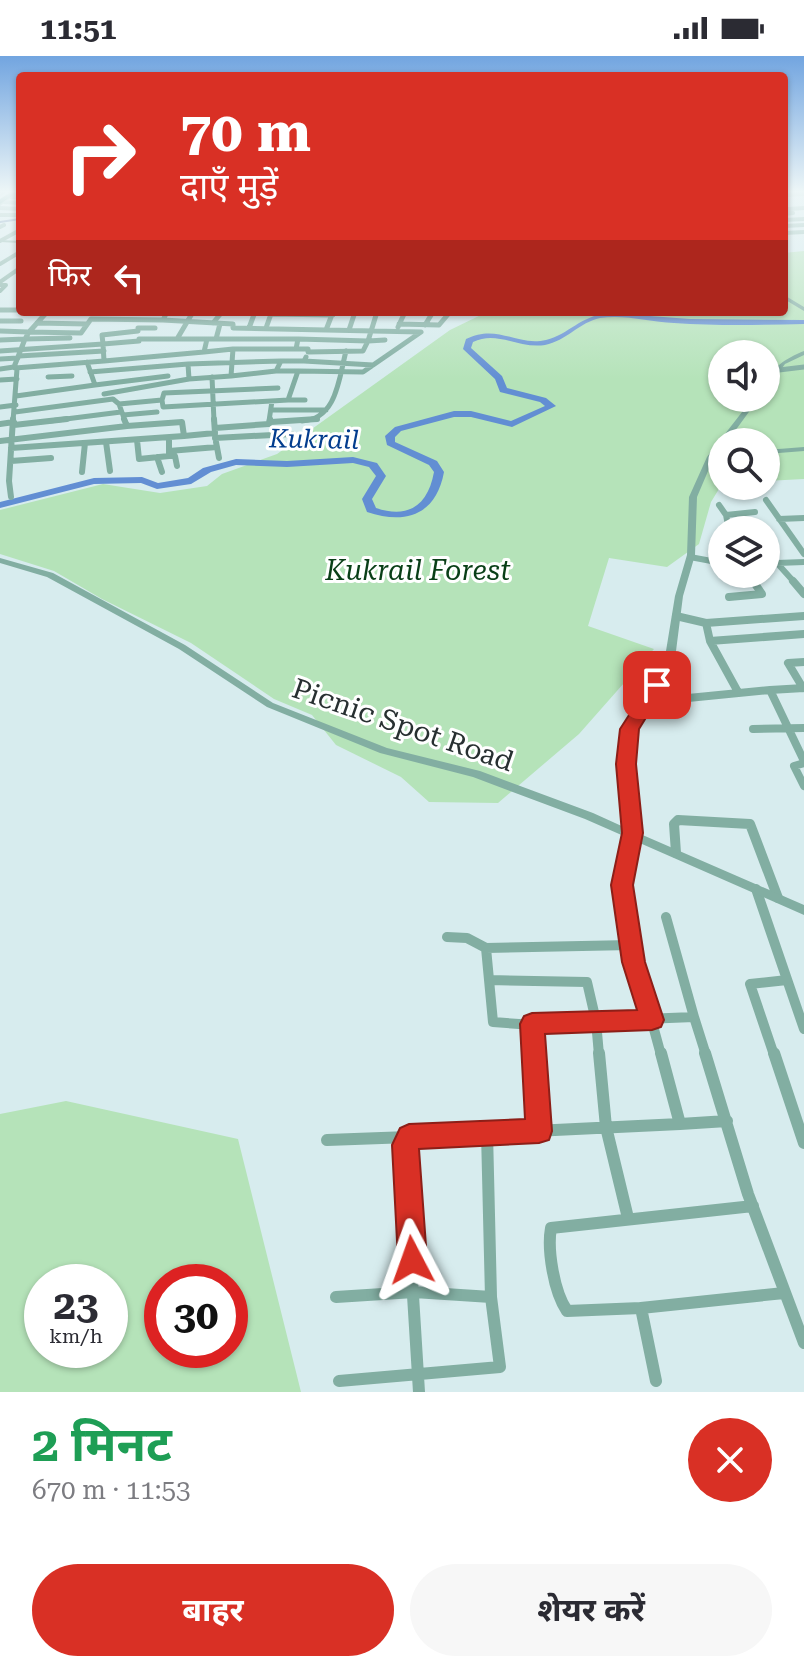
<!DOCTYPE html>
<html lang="hi">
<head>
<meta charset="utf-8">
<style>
	:root { --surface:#fff; --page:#f7f7f7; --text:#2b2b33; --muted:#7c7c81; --accent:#d93025 }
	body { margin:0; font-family:"Roboto Serif","Noto Sans Devanagari",serif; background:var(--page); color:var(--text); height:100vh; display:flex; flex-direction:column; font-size:30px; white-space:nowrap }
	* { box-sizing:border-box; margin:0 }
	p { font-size:26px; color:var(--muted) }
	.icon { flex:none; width:44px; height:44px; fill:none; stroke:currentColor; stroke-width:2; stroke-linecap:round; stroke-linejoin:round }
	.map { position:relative; height:1336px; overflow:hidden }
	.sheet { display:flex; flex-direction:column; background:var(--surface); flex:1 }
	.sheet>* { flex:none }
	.guide { position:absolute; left:16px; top:16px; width:772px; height:244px; border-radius:8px; box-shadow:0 2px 6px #0004; background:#d93025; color:#fff; overflow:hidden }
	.fabs { position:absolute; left:708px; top:284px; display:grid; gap:16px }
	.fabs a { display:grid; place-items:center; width:72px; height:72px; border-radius:50%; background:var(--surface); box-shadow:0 2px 6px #0004; font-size:40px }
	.speed { position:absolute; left:24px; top:1208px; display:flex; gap:16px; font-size:40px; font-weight:700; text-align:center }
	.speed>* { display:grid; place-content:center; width:104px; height:104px; border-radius:50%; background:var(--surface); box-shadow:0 2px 6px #0004; line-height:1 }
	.speed small { font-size:20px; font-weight:400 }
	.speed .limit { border:12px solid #d22; background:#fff; color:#111 }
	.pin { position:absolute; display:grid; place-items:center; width:68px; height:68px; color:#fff; margin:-34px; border-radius:16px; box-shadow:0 4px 12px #0006 }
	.me { position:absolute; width:88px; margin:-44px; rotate:356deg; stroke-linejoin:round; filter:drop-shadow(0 0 6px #0008) }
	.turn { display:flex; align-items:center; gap:28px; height:168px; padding:0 32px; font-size:36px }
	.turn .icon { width:104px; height:104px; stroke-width:2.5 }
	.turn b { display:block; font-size:56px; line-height:68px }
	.then { display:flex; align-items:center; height:76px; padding:0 32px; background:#0003; gap:16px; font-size:30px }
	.round { display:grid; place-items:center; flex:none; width:84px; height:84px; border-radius:42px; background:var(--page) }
	.summary { display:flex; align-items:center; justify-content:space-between; height:136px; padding:0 32px }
	h1 { font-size:48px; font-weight:700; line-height:60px; color:#1e9e55 }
	.primary-button { display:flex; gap:16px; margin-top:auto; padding:16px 32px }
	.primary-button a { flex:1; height:92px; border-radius:48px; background:var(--accent); color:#fff; font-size:32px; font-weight:700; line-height:92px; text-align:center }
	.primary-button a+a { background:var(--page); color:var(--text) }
	.status { display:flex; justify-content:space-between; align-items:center; height:56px; padding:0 40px; background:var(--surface); direction:ltr }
	.status svg { height:22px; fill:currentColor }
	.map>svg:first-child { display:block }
	.green { fill:#b5e3b9; fill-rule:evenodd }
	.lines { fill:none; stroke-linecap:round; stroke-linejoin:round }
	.stream { stroke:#5172a2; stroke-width:2 }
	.river { fill:#628ed3; fill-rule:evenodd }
	.minor-far5 { stroke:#82aea2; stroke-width:4 }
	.minor-far4 { stroke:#82aea2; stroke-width:5 }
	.minor-far3 { stroke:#82aea2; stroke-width:6 }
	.minor-far2 { stroke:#82aea2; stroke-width:8 }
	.minor-far1 { stroke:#82aea2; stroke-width:10 }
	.minor { stroke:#82aea2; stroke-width:12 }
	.tertiary { fill:#82aea2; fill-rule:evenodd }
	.trunk { fill:#16705e; fill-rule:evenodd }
	.route { fill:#d93025; stroke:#8d1f18; stroke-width:2 }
	.labels { text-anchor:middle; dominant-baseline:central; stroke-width:6; stroke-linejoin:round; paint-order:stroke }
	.far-water-label { font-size:26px; font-style:italic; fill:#033d8e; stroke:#fff }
	.park-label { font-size:28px; font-style:italic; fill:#093f17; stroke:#fff }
	.street-label { font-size:28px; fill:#283031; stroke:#fff }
</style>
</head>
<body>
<div class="status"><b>11:51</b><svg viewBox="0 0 49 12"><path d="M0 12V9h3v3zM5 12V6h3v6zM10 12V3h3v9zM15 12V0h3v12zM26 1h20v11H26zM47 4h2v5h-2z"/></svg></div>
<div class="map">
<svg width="804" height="1336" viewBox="0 0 804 1336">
	<rect width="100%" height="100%" fill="#d7ecee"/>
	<path class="green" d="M804,195V423L766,425V386H722V428L711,446L699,488L667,511L609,502L588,570L654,593L579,678L498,747L429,746L401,721L336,689L312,659L274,643L191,587L102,543L54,515L0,498V454L103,428L160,437L207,430L222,418L277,398L450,274L487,256H784V197ZM722,298H766V342H722Z
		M66,1045L238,1083L301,1336H0V1058ZM42,1226H110V1294H42ZM162,1226H230V1294H162Z"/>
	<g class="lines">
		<path class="stream" d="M0,166L20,163"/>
		<path class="river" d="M609,257L690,263L804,264V268C761,269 717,270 674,267C650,266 624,258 600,262C580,266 566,285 545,289C519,293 497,274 473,286L471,292L502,320L507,332L546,342L556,350L512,371L471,361H454L401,375L395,381V386L437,405L444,416C436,459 406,469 367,456L362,443L376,420L369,411L353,407L287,411L236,409L211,416L191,428L157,433L141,427L94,428L0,452V446L94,422L142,421L158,427L188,422L203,412L236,403L287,405L353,401L377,407L386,420L372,443L376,452C409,463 428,449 434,416L429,409L387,389L385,380L395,371L454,355H471L511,365L545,350L540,346L500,336L495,323L463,293L466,283C498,267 517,291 546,284C570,278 579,260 609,257Z"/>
		<path class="minor-far5" d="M784,139L804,138
			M12,141H20
			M4,146L20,147
			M0,152L20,153
			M784,158L793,157L788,153L804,152
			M0,159H20
			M784,164L804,163
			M784,170L804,169
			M0,171L4,169
			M784,177L804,176
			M0,185L20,174
			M0,208L20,196
			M0,226L20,212
			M0,229H6L0,235"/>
		<path class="minor-far4" d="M0,254H20
			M377,256L368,285L385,284
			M163,264L233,268V272L326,274L333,256
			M0,265H21
			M37,267L87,268
			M213,267L222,256
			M399,268L439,269L450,256
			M425,269L433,256
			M398,271L405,256
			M138,272H155
			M249,272L255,256
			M266,272L271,258L333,259
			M349,274L355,256
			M0,275L29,276L47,256
			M139,283H216L220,268
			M177,283L193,256
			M216,283H298
			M298,283L368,285L363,295L308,296V293H296Z
			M0,284L25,283L29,276L81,277L91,263L163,264L167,256
			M139,285L103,288L104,305L204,296L207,283
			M233,293H296
			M0,295L103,288L102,279L138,275
			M19,300L104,295
			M0,303L18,302
			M304,305L373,309
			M188,308L281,305
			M15,312L104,305
			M0,313L14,311
			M779,314L804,311
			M298,315H276L281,305H304L306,301
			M90,316L188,308L189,323L231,320L233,293L204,296
			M231,320L276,315
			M48,321L72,320
			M212,321L214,365
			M0,324L17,323
			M95,329L168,320
			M104,338L189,323
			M16,340L95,329L87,306
			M162,344L164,337L278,332
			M288,344H305
			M119,348L125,365
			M0,351L16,349
			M271,354H326
			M15,356L113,343L119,348L162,344L163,351L288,344L298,315L363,316L421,276L326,274
			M123,359L157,356
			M13,365L17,313L14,311L25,283L70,282
			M50,365L121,356
			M269,365L272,345
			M302,365C337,363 339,322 346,295"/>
		<path class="minor-far3" d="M124,363L127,370L182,366L184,380L215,377L214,363
			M271,366L317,363
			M0,368L14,366
			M14,369L67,363
			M215,372L269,368L270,363
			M169,382V395L217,391
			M215,382L292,378
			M137,384L139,403L169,400V395
			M0,385L127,370
			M106,386L110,415
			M216,386L219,402
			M11,392L184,380
			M169,400H175L177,410
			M157,401L162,416
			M11,405L51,402
			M82,416L85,387
			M11,441L9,425L13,363
			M766,444L804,498
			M719,449L726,459L729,474
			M726,459L755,456
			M779,463L804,462
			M690,501L722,507
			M748,518L754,527
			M795,527L777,507L804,506"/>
		<path class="minor-far2" d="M793,525L804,538
			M729,541L762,538L753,525
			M676,560L706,567L804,560
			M706,567L710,585L738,636
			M710,585L804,578
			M803,632L788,607L804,606
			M804,632L770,634L804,705
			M649,642L668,644L770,634
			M753,673L804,672
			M804,707L794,710L804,730"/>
		<path class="minor-far1" d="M632,777L622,829L631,889L661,999
			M676,797L674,768L678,764L750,768L778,842
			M756,833L804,973
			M666,861L694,961
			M447,881L467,882L486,892L493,966L519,968L694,961L706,999
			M486,892L631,889
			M489,924L587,926L596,965L599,999
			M532,968L534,999
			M774,999L750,928L787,924"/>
		<path class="minor" d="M534,997L539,1075
			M599,997L606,1071L628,1162
			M661,997L680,1068L727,1065
			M705,997L748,1138L804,1287
			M774,997L804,1087
			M327,1084L409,1081
			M753,1150L551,1172C547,1194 554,1236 567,1255L641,1252L784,1237
			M336,1241L414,1236L491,1241
			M641,1252L656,1325
			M339,1325L500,1311L491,1241L487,1077
			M419,1336L408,1159L409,1081L680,1068"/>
		<path class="tertiary" d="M2,136H7L0,140Z
			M15,136H20L0,150V147Z
			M0,184L20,185V187L0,186Z
			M784,239L804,251V255L784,243Z
			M804,295V299L785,308L768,331L766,332C768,312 787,302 804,295Z
			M753,342H759L727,386H722V392L714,401L697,441L695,499L683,540L676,595L662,629L635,673L631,708L638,777L804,849V859L585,763L473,721L380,697L267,651L179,593L47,521L0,507V502L53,517L185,589L273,647L387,692L480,715L593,757L626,772L621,708L625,673L652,629L666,595L675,540L687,499L689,441L707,401Z
			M804,391V395L766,398V394Z"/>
		<path class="trunk" d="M11,136H18L0,148V143Z"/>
	</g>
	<linearGradient id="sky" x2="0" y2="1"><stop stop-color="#72a5e0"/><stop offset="0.42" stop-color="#edf6f7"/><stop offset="1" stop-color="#edf6f7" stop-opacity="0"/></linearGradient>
	<rect width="804" height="323" fill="url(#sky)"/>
	<path class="route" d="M657,623L666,629L639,673L636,708L643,777L633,829L645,906L664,964L661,971L652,974L545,978L552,1075L549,1084L539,1087L419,1093L427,1204L422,1214L412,1218L402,1214L398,1204L392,1089L400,1072L409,1068L525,1063L520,968L524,960L532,957L637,954L622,906L611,829L622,777L616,708L620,673L651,625Z"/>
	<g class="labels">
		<g class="far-water-label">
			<text transform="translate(314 383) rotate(1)">Kukrail</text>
		</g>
		<g class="park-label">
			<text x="418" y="514">Kukrail Forest</text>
		</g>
		<g class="street-label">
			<text transform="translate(403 669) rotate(19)">Picnic Spot Road</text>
		</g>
	</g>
</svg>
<div class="fabs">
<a><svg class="icon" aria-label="sound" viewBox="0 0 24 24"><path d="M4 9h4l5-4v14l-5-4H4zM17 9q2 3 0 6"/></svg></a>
<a><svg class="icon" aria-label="search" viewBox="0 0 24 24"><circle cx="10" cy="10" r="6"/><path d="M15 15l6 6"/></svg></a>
<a><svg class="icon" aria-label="layers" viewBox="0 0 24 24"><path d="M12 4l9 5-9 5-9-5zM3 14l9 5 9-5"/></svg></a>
</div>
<div class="speed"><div>23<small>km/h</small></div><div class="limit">30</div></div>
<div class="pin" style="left:657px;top:629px;background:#d93025"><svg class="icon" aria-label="arrive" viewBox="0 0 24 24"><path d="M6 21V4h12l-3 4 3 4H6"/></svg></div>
<svg class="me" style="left:412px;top:1204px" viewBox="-20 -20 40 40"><path d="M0-17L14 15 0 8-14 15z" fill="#d93025" stroke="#fff" stroke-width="4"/></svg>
<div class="guide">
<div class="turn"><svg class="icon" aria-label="right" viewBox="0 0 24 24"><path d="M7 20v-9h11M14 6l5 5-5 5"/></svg><div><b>70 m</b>दाएँ मुड़ें</div></div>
<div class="then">फिर<svg class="icon" aria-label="left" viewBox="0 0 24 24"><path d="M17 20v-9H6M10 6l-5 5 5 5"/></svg></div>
</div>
</div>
<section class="sheet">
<div class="summary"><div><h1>2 मिनट</h1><p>670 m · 11:53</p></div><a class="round" style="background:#d93025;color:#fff"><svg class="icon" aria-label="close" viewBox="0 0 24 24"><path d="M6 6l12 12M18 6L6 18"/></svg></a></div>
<div class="primary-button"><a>बाहर</a><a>शेयर करें</a></div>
</section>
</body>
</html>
